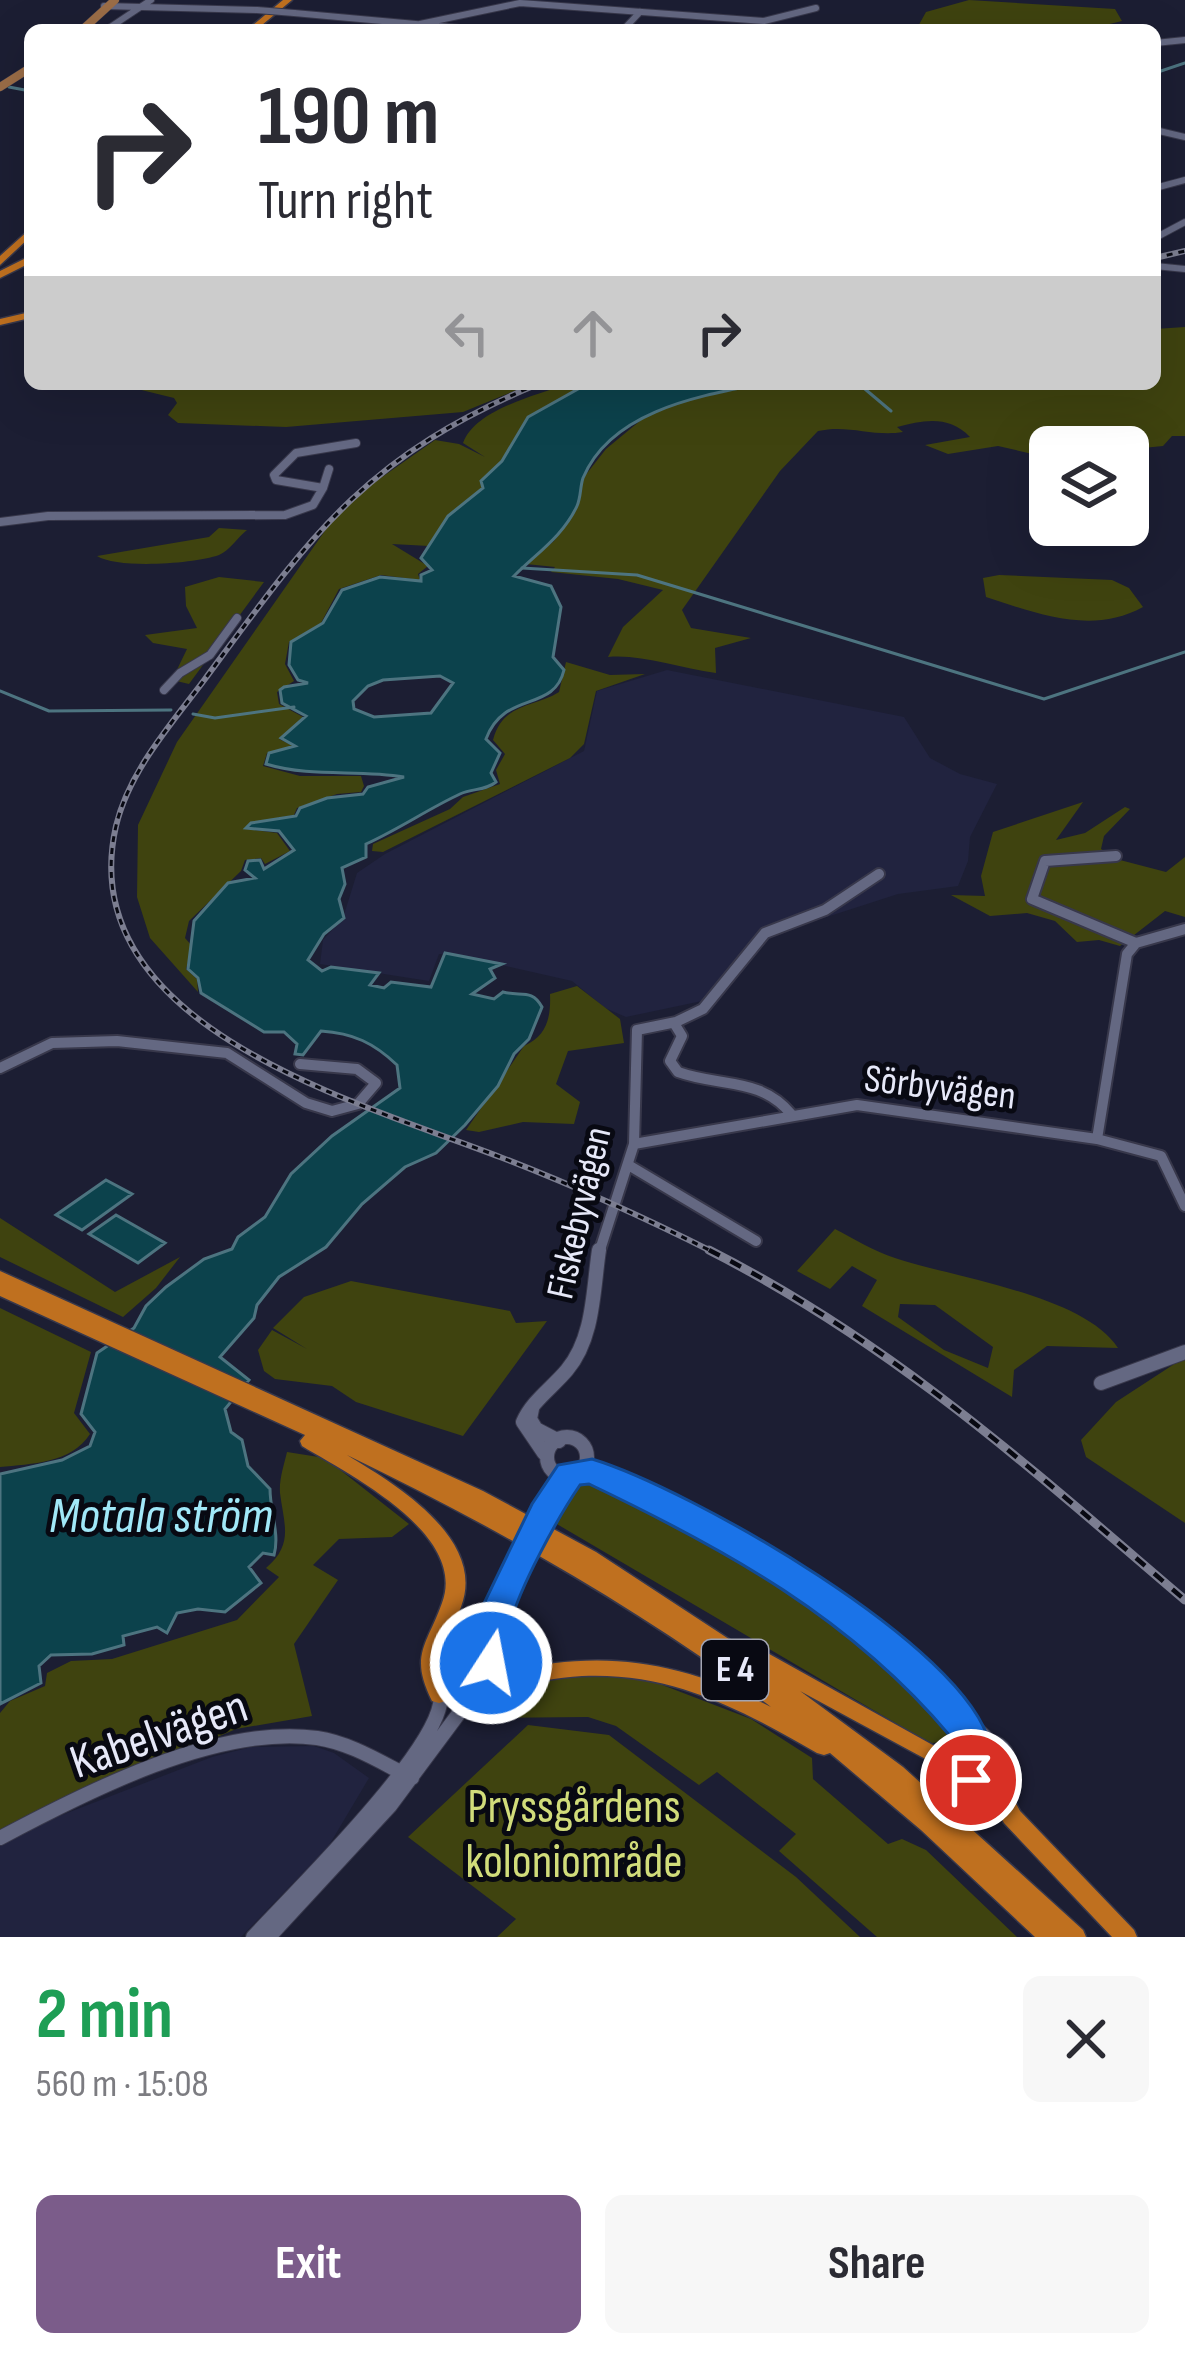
<!DOCTYPE html>
<html lang="en">
<head>
<meta charset="utf-8">
<style>
	:root { --surface:#fff; --page:#f7f7f7; --text:#2b2b33; --muted:#7c7c81; --accent:#7b5c8a }
	body { margin:0; font-family:"Sofia Sans Condensed",sans-serif; background:var(--page); color:var(--text); height:100vh; display:flex; flex-direction:column; font-size:45px; white-space:nowrap }
	* { box-sizing:border-box; margin:0 }
	p { font-size:39px; color:var(--muted) }
	.icon { flex:none; width:66px; height:66px; fill:none; stroke:currentColor; stroke-width:2; stroke-linecap:round; stroke-linejoin:round }
	.map { position:relative; height:1937px; overflow:hidden }
	.panel { display:flex; flex-direction:column; background:var(--surface); flex:1 }
	.panel>* { flex:none }
	.top-card { position:absolute; left:24px; top:24px; width:1137px; height:366px; border-radius:18px; box-shadow:0 12px 48px #0002; background:#fff; color:var(--text); overflow:hidden }
	.buttons { position:absolute; left:1029px; top:426px; display:grid; gap:24px }
	.buttons a { display:grid; place-items:center; width:120px; height:120px; border-radius:18px; background:var(--surface); box-shadow:0 12px 48px #0002; font-size:60px }
	.pin { position:absolute; display:grid; place-items:center; width:102px; height:102px; color:#fff; margin:-51px; border:6px solid #fff; border-radius:50%; box-shadow:0 3px 12px #0007 }
	.me { position:absolute; width:132px; margin:-66px; rotate:11deg; stroke-linejoin:round; filter:drop-shadow(0 0 9px #0008) }
	.turn { display:flex; align-items:center; gap:42px; height:252px; padding:0 36px; font-size:54px }
	.turn .icon { width:156px; height:156px; stroke-width:2.5 }
	.turn b { display:block; font-size:84px; line-height:102px }
	.lanes { display:flex; align-items:center; height:114px; padding:0 36px; background:#0003; justify-content:center; gap:60px; direction:ltr }
	.lanes .off { opacity:.35 }
	.round { display:grid; place-items:center; flex:none; width:126px; height:126px; border-radius:18px; background:var(--page) }
	.overview { display:flex; align-items:center; justify-content:space-between; height:204px; padding:0 36px }
	h1 { font-size:72px; font-weight:700; line-height:90px; color:#1e9e55 }
	.button { display:flex; gap:24px; margin-top:auto; padding:24px 36px }
	.button a { flex:1; height:138px; border-radius:18px; background:var(--accent); color:#fff; font-size:48px; font-weight:700; line-height:138px; text-align:center }
	.button a+a { background:var(--page); color:var(--text) }
	.map>svg:first-child { display:block }
	.built { fill:#21233f }
	.green { fill:#3f430f; fill-rule:evenodd }
	.water { fill:#0c424c; stroke:#4d7480; stroke-width:3; fill-rule:evenodd }
	.lines { fill:none; stroke-linecap:round; stroke-linejoin:round }
	.stream { stroke:#4d7480; stroke-width:3 }
	.minor-far3-casing { stroke:#38384b; stroke-width:8 }
	.minor-far2-casing { stroke:#38384b; stroke-width:10 }
	.minor-far1-casing { stroke:#38384b; stroke-width:14 }
	.minor-casing { stroke:#38384b; stroke-width:16 }
	.major-casing { stroke:#38384b; stroke-width:9 }
	.highway-casing { stroke:#38384b; stroke-width:3 }
	.minor-far3 { stroke:#646882; stroke-width:6 }
	.minor-far2 { stroke:#646882; stroke-width:8 }
	.minor-far1 { stroke:#646882; stroke-width:10 }
	.minor { stroke:#646882; stroke-width:14 }
	.major { stroke:#9b6d47; stroke-width:8 }
	.highway { fill:#bf701f; fill-rule:evenodd }
	.rail-far1-casing { stroke:#7c7e91; stroke-width:6 }
	.rail-casing { stroke:#7c7e91; stroke-width:9 }
	.rail-far1 { stroke:#080912; stroke-width:3; stroke-dasharray:6; stroke-linecap:butt }
	.rail { stroke:#080912; stroke-width:4.5; stroke-dasharray:12; stroke-linecap:butt }
	.minor-bridge-far1-casing { stroke:#38384b; stroke-width:8; stroke-linecap:butt }
	.minor-bridge-casing { stroke:#38384b; stroke-width:16; stroke-linecap:butt }
	.minor-bridge-far1 { stroke:#646882; stroke-width:6 }
	.minor-bridge { stroke:#646882; stroke-width:14 }
	.route { fill:#1a73e8; stroke:#114b97; stroke-width:3 }
	.labels { text-anchor:middle; dominant-baseline:central; stroke-width:10; stroke-linejoin:round; paint-order:stroke }
	.shield { fill:#080912; stroke:#a3a5b3; stroke-width:3 }
	.shield-label { font-size:36px; font-weight:bold; fill:#e6e8f8 }
	.street-label { font-size:39px; fill:#e6e8f8; stroke:#080912 }
	.near-street-label { font-size:48px; fill:#e6e8f8; stroke:#080912 }
	.near-park-label { font-size:48px; fill:#d1dc7a; stroke:#080912 }
	.near-water-label { font-size:51px; font-style:italic; fill:#a1e8f8; stroke:#080912 }
</style>
</head>
<body>
<div class="map">
<svg width="1185" height="1937" viewBox="0 0 1185 1937">
	<rect width="100%" height="100%" fill="#1c1e33"/>
	<path class="built" d="M667,670L904,717L930,758L960,774L997,784L970,837L968,861L958,886L898,894L771,935L721,997L626,1017L605,1008L572,981L457,955L439,954L429,981L320,964L323,940L343,918L357,873L385,854L584,751L597,691Z
		M314,1746L334,1753L369,1778L328,1847L241,1937H0V1846L49,1820L212,1757L251,1747Z"/>
	<path class="green" d="M969,0L1115,9L1122,21L1085,30H916L926,12Z
		M1185,327V436H1172L1163,446L1133,449L1143,464L1128,471V447H1050V458L998,446L948,454L925,445L970,437C949,415 924,420 897,427L903,432C873,437 848,424 818,431L780,471L682,610L691,628L751,638L715,648L716,673C679,668 641,654 608,657L623,627L663,590L618,579L551,572L555,567L526,564L554,541L578,504L584,477L606,449L652,411L676,403L760,384H1155V329Z
		M117,384H531L463,412L286,427L178,423L168,415L177,403L174,398Z
		M567,384H587L528,418L502,461L482,481L483,487L448,516L429,546L392,544L428,566L418,574L420,580L381,575L339,589L321,623L289,642L285,664L294,681L277,692L279,704L303,717L279,739L293,746L267,753L263,766L300,776H361L364,786L361,792L337,794L297,808L294,815L250,823L246,829L277,833L290,851L265,864L261,858L245,860L241,871L189,921L185,938L192,946L186,969L197,979L198,992L150,938L137,897L138,825L177,742L329,525L365,489L435,440L459,444L485,457L463,443C476,409 535,396 567,384Z
		M219,528L247,530C238,537 229,551 219,555C194,564 117,569 97,556L209,537Z
		M999,575L1112,580L1129,588L1143,607C1092,635 1038,614 986,597L983,578Z
		M219,577L264,582L189,684L172,680L187,649L153,643L145,635L197,628L186,606L185,587Z
		M566,662L610,675L645,674L596,691L584,744L570,758L383,852L372,851L373,844L450,809L463,797L500,784L496,770L505,754L493,740C503,702 534,708 559,692Z
		M1083,802L1056,840L1085,833L1125,807L1130,809L1104,836L1101,849L1120,860L1166,872L1185,857V917L1165,911L1120,946L1099,940L1077,942L1055,921L1027,913L990,916L951,895L985,896L981,876L993,832Z
		M577,986L620,1019L624,1043L568,1051L556,1084L580,1102L574,1124L523,1122L479,1132L466,1130L524,1046C547,1036 551,1017 550,994Z
		M0,1218L115,1292L180,1257L156,1288L123,1317L0,1257Z
		M835,1229C854,1239 874,1251 895,1258C955,1278 1084,1295 1118,1348L1047,1346L1014,1370L1012,1397L862,1306L877,1280L852,1266L830,1289L797,1271ZM900,1304L935,1305L993,1347L988,1368L944,1350L898,1317Z
		M351,1281L510,1311L516,1323L547,1321L463,1436L356,1402L332,1386L275,1379L264,1371L258,1350L272,1330L307,1349L273,1328L304,1297Z
		M0,1308L91,1352L74,1413L90,1434C72,1463 31,1464 0,1467Z
		M1185,1357V1523L1086,1457L1081,1440L1116,1402Z
		M287,1452L325,1458L409,1524L392,1537L339,1539L313,1565L338,1580L294,1644L312,1716L236,1729L0,1830V1713L10,1701L45,1686L47,1673L71,1661L112,1659L237,1620L279,1577L266,1568C294,1544 284,1525 280,1493C279,1479 284,1465 287,1452Z
		M584,1479C617,1488 647,1505 677,1521C782,1574 872,1641 955,1724L963,1734L959,1740L932,1743L914,1734L550,1520L570,1483Z
		M572,1673L639,1676L751,1719L812,1758L813,1779L888,1844L902,1839L926,1850L1017,1937H877L779,1851L796,1834L717,1772L699,1785L616,1726L588,1717L475,1718C485,1693 546,1678 572,1673Z
		M528,1725L609,1735L796,1877L860,1937H497L516,1919L408,1837Z"/>
	<path class="water" d="M587,384H760C699,396 611,411 583,478C580,487 581,497 577,506C563,536 537,553 514,576L551,586L561,607L553,657L564,670C554,713 504,690 486,739L500,753L491,773L496,782C485,791 473,788 460,794C428,809 399,829 366,844V857L342,868L345,884L339,899L344,918L324,934L308,960L322,971L331,967L379,973L370,985L384,988L391,982L431,987L445,953L502,964L490,969L495,978L472,994L494,999L503,992C520,997 532,988 542,1007L529,1039L514,1054L498,1086L465,1125L436,1153L405,1167L362,1204L326,1247L279,1277L257,1305L254,1318L220,1357L249,1380L225,1409L231,1432L242,1440L248,1466L270,1489C270,1512 280,1534 274,1555L263,1553L249,1567L261,1583L225,1612L198,1609L177,1613L167,1633L157,1627L123,1636L124,1645L92,1654L51,1655L39,1666L41,1683L0,1704V1474L62,1460L90,1446L95,1432L81,1414L97,1353L134,1328L146,1306L166,1287L204,1259L232,1249L238,1237L265,1217L291,1174L332,1136L400,1088L397,1065C374,1043 353,1033 321,1031L303,1055L295,1054L297,1044L284,1032H264L201,993L198,978L188,969L194,921L228,883L255,878L245,870L248,861L260,860L264,869L294,850L279,831L246,828L251,823L296,816L300,808L327,798L363,794L368,787L404,777C358,769 312,778 266,764L269,753L295,746L281,738L306,716L282,703L280,690L284,687L308,683L298,680L289,665L291,642L323,623L342,590L380,577L421,581V575L432,570L421,558L448,516L483,488L481,481L502,461L528,417ZM440,676L453,683L431,713L374,717L354,709L353,701L368,686L383,680Z
		M106,1180L132,1194L82,1230L56,1215Z
		M116,1215L165,1243L138,1263L89,1234Z"/>
	<g class="lines">
		<path class="stream" d="M1155,73L1185,63
			M9,87L30,91
			M859,384L891,411
			M522,568L637,575L1044,699L1185,652
			M0,691L49,711L171,710
			M193,714L215,718L294,707"/>
		<g class="minor-far3-casing">
			<path id="minor-far3" d="M104,6L257,10
				M294,13L482,30
				M420,24L520,3L764,21L816,8
				M106,30L151,0
				M623,30L640,12
				M1155,43L1185,40
				M1155,130L1185,137
				M1155,188L1185,180
				M1155,238L1185,222
				M1155,266L1185,269"/>
		</g>
		<g class="minor-far2-casing">
			<path id="minor-far2" d="M329,469L323,488L276,480L274,475L296,453L356,443
				M0,522L48,516L285,515L313,505L323,488
				M164,690L180,673L210,655L237,618"/>
		</g>
		<g class="minor-far1-casing">
			<path id="minor-far1" d="M1116,856L1045,861L1032,899L1136,943
				M674,1023L682,1036L670,1061L678,1072C719,1087 761,1077 791,1114
				M0,1068L52,1043L117,1041L227,1053L306,1103L332,1111L358,1104L376,1083L357,1069L300,1064
				M1097,1139L1161,1156L1185,1206
				M634,1144L857,1105L1097,1139L1127,954L1136,943L1185,929
				M630,1166L756,1241
				M599,1253L634,1144L637,1030L676,1022L703,1009L765,933L825,910L879,874"/>
		</g>
		<g class="minor-casing">
			<path id="minor" d="M1101,1383L1185,1352
				M532,1409L530,1419L536,1429L559,1441
				M547 1457a20 20 0 1 1 40 0a20 20 0 1 1-40 0Z
				M544,1453L523,1422C532,1401 552,1388 567,1370C594,1338 593,1290 599,1250
				M582,1470C655,1502 730,1532 797,1577C868,1626 930,1687 994,1745
				M549,1504L570,1474
				M443,1678L463,1691L483,1684L491,1668V1626
				M963 1764a23 23 0 1 1 46 0a23 23 0 1 1-46 0Z
				M0,1838C86,1792 218,1724 317,1738C351,1743 382,1763 412,1778
				M253,1937C295,1892 430,1759 440,1704C442,1693 441,1679 442,1667L491,1626L520,1571
				M269,1937L390,1806L477,1689"/>
		</g>
		<g class="major-casing">
			<path id="major" d="M82,30L115,0
				M0,87L30,68"/>
		</g>
		<g class="highway-casing">
			<path id="highway" d="M283,0H292L256,30H247Z
				M30,229V237L0,265V256Z
				M30,256V263L0,278V271Z
				M30,312V318L0,325V319Z
				M0,1271L483,1491L596,1552L741,1647L748,1644L755,1646L938,1748C949,1750 958,1743 969,1747L972,1753L969,1759L947,1766L933,1763L800,1691L903,1767L1083,1930L1086,1937H1035L921,1830L830,1753L824,1755L817,1753C740,1709 673,1672 582,1676C547,1678 514,1687 481,1695L474,1693L471,1687L474,1681C584,1647 668,1655 771,1707C638,1608 496,1527 347,1455C395,1484 487,1539 461,1607C447,1642 432,1656 449,1695L446,1701L439,1703L432,1701C409,1655 427,1645 442,1603C468,1534 350,1475 302,1446L300,1441L305,1435L0,1296Z
				M1005,1771L1012,1774L1015,1780L1013,1798L1020,1811L1134,1930L1137,1937H1112L1004,1823L991,1798L998,1774Z"/>
		</g>
		<use href="#minor-far3" class="minor-far3"/>
		<use href="#minor-far2" class="minor-far2"/>
		<use href="#minor-far1" class="minor-far1"/>
		<use href="#minor" class="minor"/>
		<use href="#major" class="major"/>
		<use href="#highway" class="highway"/>
		<g class="rail-far1-casing">
			<path id="rail-far1" d="M1155,258L1185,251
				M538,384C365,456 312,534 205,679C172,723 129,771 116,826C70,1027 364,1104 500,1157C573,1185 645,1218 715,1253"/>
		</g>
		<g class="rail-casing">
			<path id="rail" d="M709,1250C894,1344 1029,1467 1185,1600"/>
		</g>
		<use href="#rail-far1" class="rail-far1"/>
		<use href="#rail" class="rail"/>
		<g class="minor-bridge-far1-casing">
			<path id="minor-bridge-far1" d="M257,10L294,13"/>
		</g>
		<g class="minor-bridge-casing">
			<path id="minor-bridge" d="M520,1571L549,1504"/>
		</g>
		<use href="#minor-bridge-far1" class="minor-bridge-far1"/>
		<use href="#minor-bridge" class="minor-bridge"/>
	</g>
	<path class="route" d="M592,1459C688,1488 968,1646 990,1745L979,1762L990,1780L984,1791L971,1796L957,1791L941,1764L950,1736C851,1618 725,1549 589,1484L580,1485C558,1517 519,1588 510,1625C506,1642 512,1657 504,1673L491,1677L478,1673L472,1663L473,1626L532,1504L558,1465Z"/>
	<g class="labels">
		<rect class="shield" x="702" y="1640" width="66" height="60" rx="9"/>
		<g class="shield-label">
			<text x="735" y="1670">E 4</text>
		</g>
		<g class="street-label">
			<text transform="translate(940 1088) rotate(7)">Sörbyvägen</text>
			<text transform="translate(580 1213) rotate(-77)">Fiskebyvägen</text>
		</g>
		<g class="near-street-label">
			<text transform="translate(159 1735) rotate(-19)">Kabelvägen</text>
		</g>
		<g class="near-park-label">
			<text x="574" y="1807">Pryssgårdens<tspan x="574" dy="55">koloniområde</tspan></text>
		</g>
		<g class="near-water-label">
			<text x="161" y="1516">Motala ström</text>
		</g>
	</g>
</svg>
<div class="buttons">
<a><svg class="icon" aria-label="layers" viewBox="0 0 24 24"><path d="M12 4l9 5-9 5-9-5zM3 14l9 5 9-5"/></svg></a>
</div>
<div class="pin" style="left:971px;top:1780px;background:#d93025"><svg class="icon" aria-label="arrive" viewBox="0 0 24 24"><path d="M6 21V4h12l-3 4 3 4H6"/></svg></div>
<svg class="me" style="left:491px;top:1663px" viewBox="-20 -20 40 40"><circle r="17" fill="#1a73e8" stroke="#fff" stroke-width="3"/><path d="M0-11L8 9 0 5-8 9z" fill="#fff"/></svg>
<div class="top-card">
<div class="turn"><svg class="icon" aria-label="right" viewBox="0 0 24 24"><path d="M7 20v-9h11M14 6l5 5-5 5"/></svg><div><b>190 m</b>Turn right</div></div>
<div class="lanes"><svg class="icon off" aria-label="left" viewBox="0 0 24 24"><path d="M17 20v-9H6M10 6l-5 5 5 5"/></svg><svg class="icon off" aria-label="ahead" viewBox="0 0 24 24"><path d="M12 20V5M6 11l6-6 6 6"/></svg><svg class="icon" aria-label="right" viewBox="0 0 24 24"><path d="M7 20v-9h11M14 6l5 5-5 5"/></svg></div>
</div>
</div>
<section class="panel">
<div class="overview"><div><h1>2 min</h1><p>560 m · 15:08</p></div><a class="round"><svg class="icon" aria-label="close" viewBox="0 0 24 24"><path d="M6 6l12 12M18 6L6 18"/></svg></a></div>
<div class="button"><a>Exit</a><a>Share</a></div>
</section>
</body>
</html>
